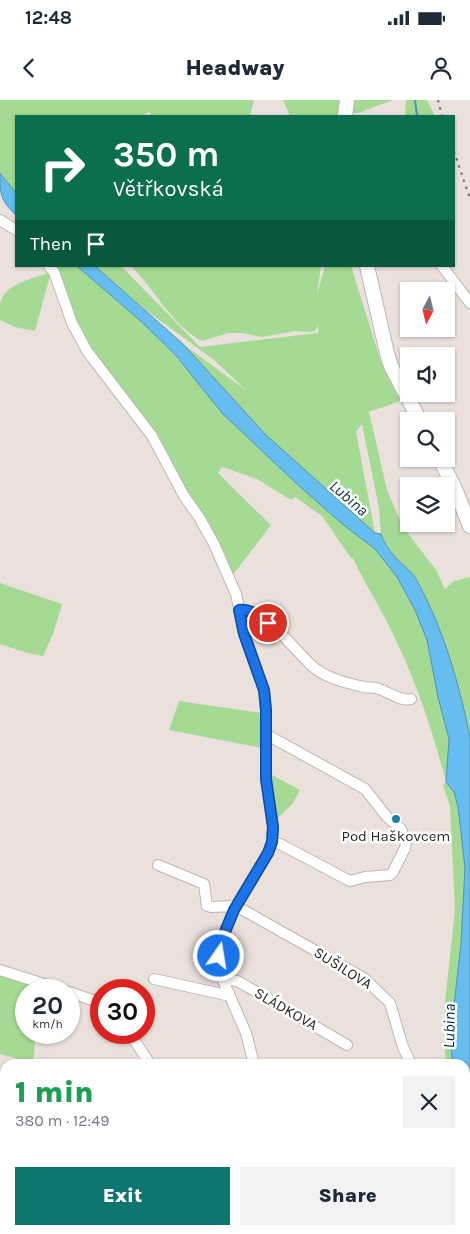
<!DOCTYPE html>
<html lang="en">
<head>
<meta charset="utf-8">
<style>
	:root { --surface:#fff; --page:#f2f2f3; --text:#1f2937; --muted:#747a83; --accent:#0f766e }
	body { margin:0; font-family:Karla,sans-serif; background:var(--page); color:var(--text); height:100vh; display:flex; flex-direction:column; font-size:19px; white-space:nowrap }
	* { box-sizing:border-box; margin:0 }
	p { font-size:16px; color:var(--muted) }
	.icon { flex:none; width:28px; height:28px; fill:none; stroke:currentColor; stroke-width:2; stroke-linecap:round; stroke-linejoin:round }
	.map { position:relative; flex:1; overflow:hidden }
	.side { position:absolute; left:0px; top:959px; width:470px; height:176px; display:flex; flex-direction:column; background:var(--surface); border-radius:15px 15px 0 0; box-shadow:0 1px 4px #0004 }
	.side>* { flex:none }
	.guide { position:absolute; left:15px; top:15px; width:440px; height:152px; border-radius:0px; box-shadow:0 1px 4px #0004; background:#0b6e4f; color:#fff; overflow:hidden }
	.needle { width:32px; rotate:187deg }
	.controls { position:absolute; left:400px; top:182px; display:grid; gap:10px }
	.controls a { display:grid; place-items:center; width:55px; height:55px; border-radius:0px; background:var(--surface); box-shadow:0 1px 4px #0004; font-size:25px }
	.speed { position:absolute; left:15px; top:879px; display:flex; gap:10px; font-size:25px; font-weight:700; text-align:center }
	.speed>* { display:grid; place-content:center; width:65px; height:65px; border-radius:50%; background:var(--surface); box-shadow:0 1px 4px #0004; line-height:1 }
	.speed small { font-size:12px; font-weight:400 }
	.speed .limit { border:8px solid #d22; background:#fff; color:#111 }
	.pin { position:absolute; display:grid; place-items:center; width:42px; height:42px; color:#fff; margin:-21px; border:2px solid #fff; border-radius:50%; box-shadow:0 1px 5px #0007 }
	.me { position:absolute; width:55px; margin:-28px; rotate:13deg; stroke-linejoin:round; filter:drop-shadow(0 0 4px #0008) }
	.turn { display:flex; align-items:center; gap:18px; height:105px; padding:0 15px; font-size:22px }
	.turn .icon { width:65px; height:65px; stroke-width:2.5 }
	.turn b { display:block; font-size:35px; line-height:42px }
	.then { display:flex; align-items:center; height:48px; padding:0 15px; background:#0003; gap:10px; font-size:19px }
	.round { display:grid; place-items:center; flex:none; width:52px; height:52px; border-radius:0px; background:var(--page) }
	.headline { display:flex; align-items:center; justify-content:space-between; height:85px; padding:0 15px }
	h1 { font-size:30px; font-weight:800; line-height:38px; color:#1e9e55 }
	.button { display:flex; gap:10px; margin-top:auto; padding:10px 15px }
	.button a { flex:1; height:58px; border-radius:0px; background:var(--accent); color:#fff; font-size:20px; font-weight:800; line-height:58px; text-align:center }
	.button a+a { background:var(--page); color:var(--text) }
	.status { display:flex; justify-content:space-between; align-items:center; height:35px; padding:0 25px; background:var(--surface); direction:ltr }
	.status svg { height:14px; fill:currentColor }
	header { display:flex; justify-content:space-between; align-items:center; height:65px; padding:0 15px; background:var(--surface); font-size:22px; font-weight:800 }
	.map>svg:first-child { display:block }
	.green { fill:#a4da94 }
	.water { fill:#66bdf0; stroke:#5490b3 }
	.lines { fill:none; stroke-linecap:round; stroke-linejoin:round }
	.stream { stroke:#5490b3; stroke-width:2 }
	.minor-casing { stroke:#beb5b2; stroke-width:12 }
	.major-casing { stroke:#beb5b2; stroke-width:16 }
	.minor { stroke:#fff; stroke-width:10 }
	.major { stroke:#fff; stroke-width:14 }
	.rail { stroke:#756f6d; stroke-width:2; stroke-dasharray:2.5 5; stroke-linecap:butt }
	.route-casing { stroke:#114b97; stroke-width:12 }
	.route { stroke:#1a73e8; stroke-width:9 }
	.poi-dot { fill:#1d80ab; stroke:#fff; stroke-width:2 }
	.labels { text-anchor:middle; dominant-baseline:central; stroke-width:5; stroke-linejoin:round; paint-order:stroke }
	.poi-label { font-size:15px; fill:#2a2625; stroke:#fff }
	.street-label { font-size:15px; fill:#2a2625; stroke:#fff }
	.water-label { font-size:16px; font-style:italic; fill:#062e42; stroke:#fff }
</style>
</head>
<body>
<div class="status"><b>12:48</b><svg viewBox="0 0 49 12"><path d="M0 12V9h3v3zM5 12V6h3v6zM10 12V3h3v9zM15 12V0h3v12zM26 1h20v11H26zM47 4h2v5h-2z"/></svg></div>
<header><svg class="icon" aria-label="back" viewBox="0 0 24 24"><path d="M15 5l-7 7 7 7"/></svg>Headway<svg class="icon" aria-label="person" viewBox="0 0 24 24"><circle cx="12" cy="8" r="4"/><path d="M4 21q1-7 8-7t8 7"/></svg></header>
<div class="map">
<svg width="470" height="1134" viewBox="0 0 470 1134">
	<rect width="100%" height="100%" fill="#eae1dd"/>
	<path class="green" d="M0,0H254L250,16H151L150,11L142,16H16V93L0,72Z
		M283,0H340L339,16H290Z
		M353,0H393L358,13H353Z
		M406,0H427L435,16H405Z
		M52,166H77L144,224L297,384L341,423L375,449L397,477L415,510L427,540L438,597L449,639L446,682L454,692L458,707L465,768L461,843L450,942L453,964H446L444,941L445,902L455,810L450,706L443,685L446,682C432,628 414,575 389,526C378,503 363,481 353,458H351L322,416L295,397L291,400L257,379L222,367L218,373L246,401L271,425L232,476L217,443L173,366L156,332L89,249Z
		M95,166H121L200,247L318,233V225L316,230L311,232L295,231L262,237L241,233H229L202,241C171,225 155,189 131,166H321L317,195L325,166H351L381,262L400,301L369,312L387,390L403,427L436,470L445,489L454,481L470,477V638L465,613L443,541L424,495L414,476L394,456L381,434L379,408L362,324L356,332L375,433L265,334L183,244L247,291L214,260L147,211Z
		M51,172L35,231L15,227L0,220C0,215 0,209 0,204C4,183 33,179 51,172Z
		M0,483L62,504L53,534L43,556L27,553L0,544Z
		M179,601L262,613V648L169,630Z
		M270,674L300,690L293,703L275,721Z
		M0,875L28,883L31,890H26V903C17,909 18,918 20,927L26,930V932L36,933L33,963L0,954Z"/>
	<path class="water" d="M0,73L16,93V115C0,100 0,94 0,73Z
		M77,166H95L183,244L265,334L375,433L381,434C384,442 389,450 395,457C401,464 411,470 416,479C442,525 460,585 470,638V1134H468L465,1089V964H453L450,942L461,843L465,768L458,707L454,692L446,682L449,639L438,597L427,540L415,510L397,477L375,449L341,423L297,384L223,314L177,257L144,224Z"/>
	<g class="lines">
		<path class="stream" d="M415,0L417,16"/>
		<g class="minor-casing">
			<path id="minor" d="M0,120L16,130
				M49,166L54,172L72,223L87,251L152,336L184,396L199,417L214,444L236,494L245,535L264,590L266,610V679L273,727L272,742L268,753L234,809L220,844L218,869L246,933L254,964
				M442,166L470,203
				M239,510C261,505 296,551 311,565C325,578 346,583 364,587C369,588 374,587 379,589C389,592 401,602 411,599
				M266,636L271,637L365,689L387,717L401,729L406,742L405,748L393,772L390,775L365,777L350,781L280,744L272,742
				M158,765L204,784L207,806L211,807L236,806L364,878L390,903L403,947L411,964
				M0,870L63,890
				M154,879L226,895L229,893
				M223,879L237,881L248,887L347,945
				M69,892L101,903
				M129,932L150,964
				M0,1089L5,1091
				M124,1130L140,1134
				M453,1130L454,1134
				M193,1134L199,1130"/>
		</g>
		<g class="major-casing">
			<path id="major" d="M345,16L347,0
				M367,166L387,253L391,266L420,321
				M440,359L456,391L470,426"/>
		</g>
		<use href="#minor" class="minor"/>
		<use href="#major" class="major"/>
		<path class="rail" d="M438,0L442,16
			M454,51L470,99"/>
	</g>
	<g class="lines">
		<g class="route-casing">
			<path id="route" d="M219,856L220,844L234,810L268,753L272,742L273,727L266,679V610L264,590L244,534L239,510C250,508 260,517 268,523"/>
		</g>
		<use href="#route" class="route"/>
	</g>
	<circle class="poi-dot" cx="396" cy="719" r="5"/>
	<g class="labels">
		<g class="poi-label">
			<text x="396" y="736">Pod Haškovcem</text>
		</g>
		<g class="street-label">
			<text transform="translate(343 868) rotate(32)">SUŠILOVA</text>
			<text transform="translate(286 909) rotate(30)">SLÁDKOVA</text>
		</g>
		<g class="water-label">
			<text transform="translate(349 398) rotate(41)">Lubina</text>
			<text transform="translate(449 926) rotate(-89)">Lubina</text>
		</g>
	</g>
</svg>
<div class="controls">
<a><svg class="needle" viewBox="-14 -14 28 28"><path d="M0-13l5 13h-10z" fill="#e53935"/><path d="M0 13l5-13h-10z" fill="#747a83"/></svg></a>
<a><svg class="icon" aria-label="sound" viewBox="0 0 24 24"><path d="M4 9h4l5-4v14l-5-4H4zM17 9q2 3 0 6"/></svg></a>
<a><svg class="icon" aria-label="search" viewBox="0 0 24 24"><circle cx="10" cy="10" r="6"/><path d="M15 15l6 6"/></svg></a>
<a><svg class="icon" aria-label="layers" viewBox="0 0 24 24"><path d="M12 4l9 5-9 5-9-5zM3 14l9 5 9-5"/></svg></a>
</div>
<div class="speed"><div>20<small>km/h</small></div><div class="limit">30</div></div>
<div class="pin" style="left:268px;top:523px;background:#d93025"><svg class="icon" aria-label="arrive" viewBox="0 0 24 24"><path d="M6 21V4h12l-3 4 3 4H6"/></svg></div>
<svg class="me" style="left:219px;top:856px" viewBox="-20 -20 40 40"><circle r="17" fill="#1a73e8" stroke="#fff" stroke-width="3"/><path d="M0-11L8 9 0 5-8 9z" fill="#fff"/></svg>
<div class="guide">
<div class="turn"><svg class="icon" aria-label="right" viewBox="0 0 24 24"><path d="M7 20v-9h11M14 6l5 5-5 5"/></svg><div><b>350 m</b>Větřkovská</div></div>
<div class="then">Then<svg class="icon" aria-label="arrive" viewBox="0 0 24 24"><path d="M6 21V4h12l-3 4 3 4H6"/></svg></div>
</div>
<section class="side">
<div class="headline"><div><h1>1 min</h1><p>380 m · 12:49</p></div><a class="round"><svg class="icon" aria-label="close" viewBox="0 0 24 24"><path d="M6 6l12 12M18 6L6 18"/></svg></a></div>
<div class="button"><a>Exit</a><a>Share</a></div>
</section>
</div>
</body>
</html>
